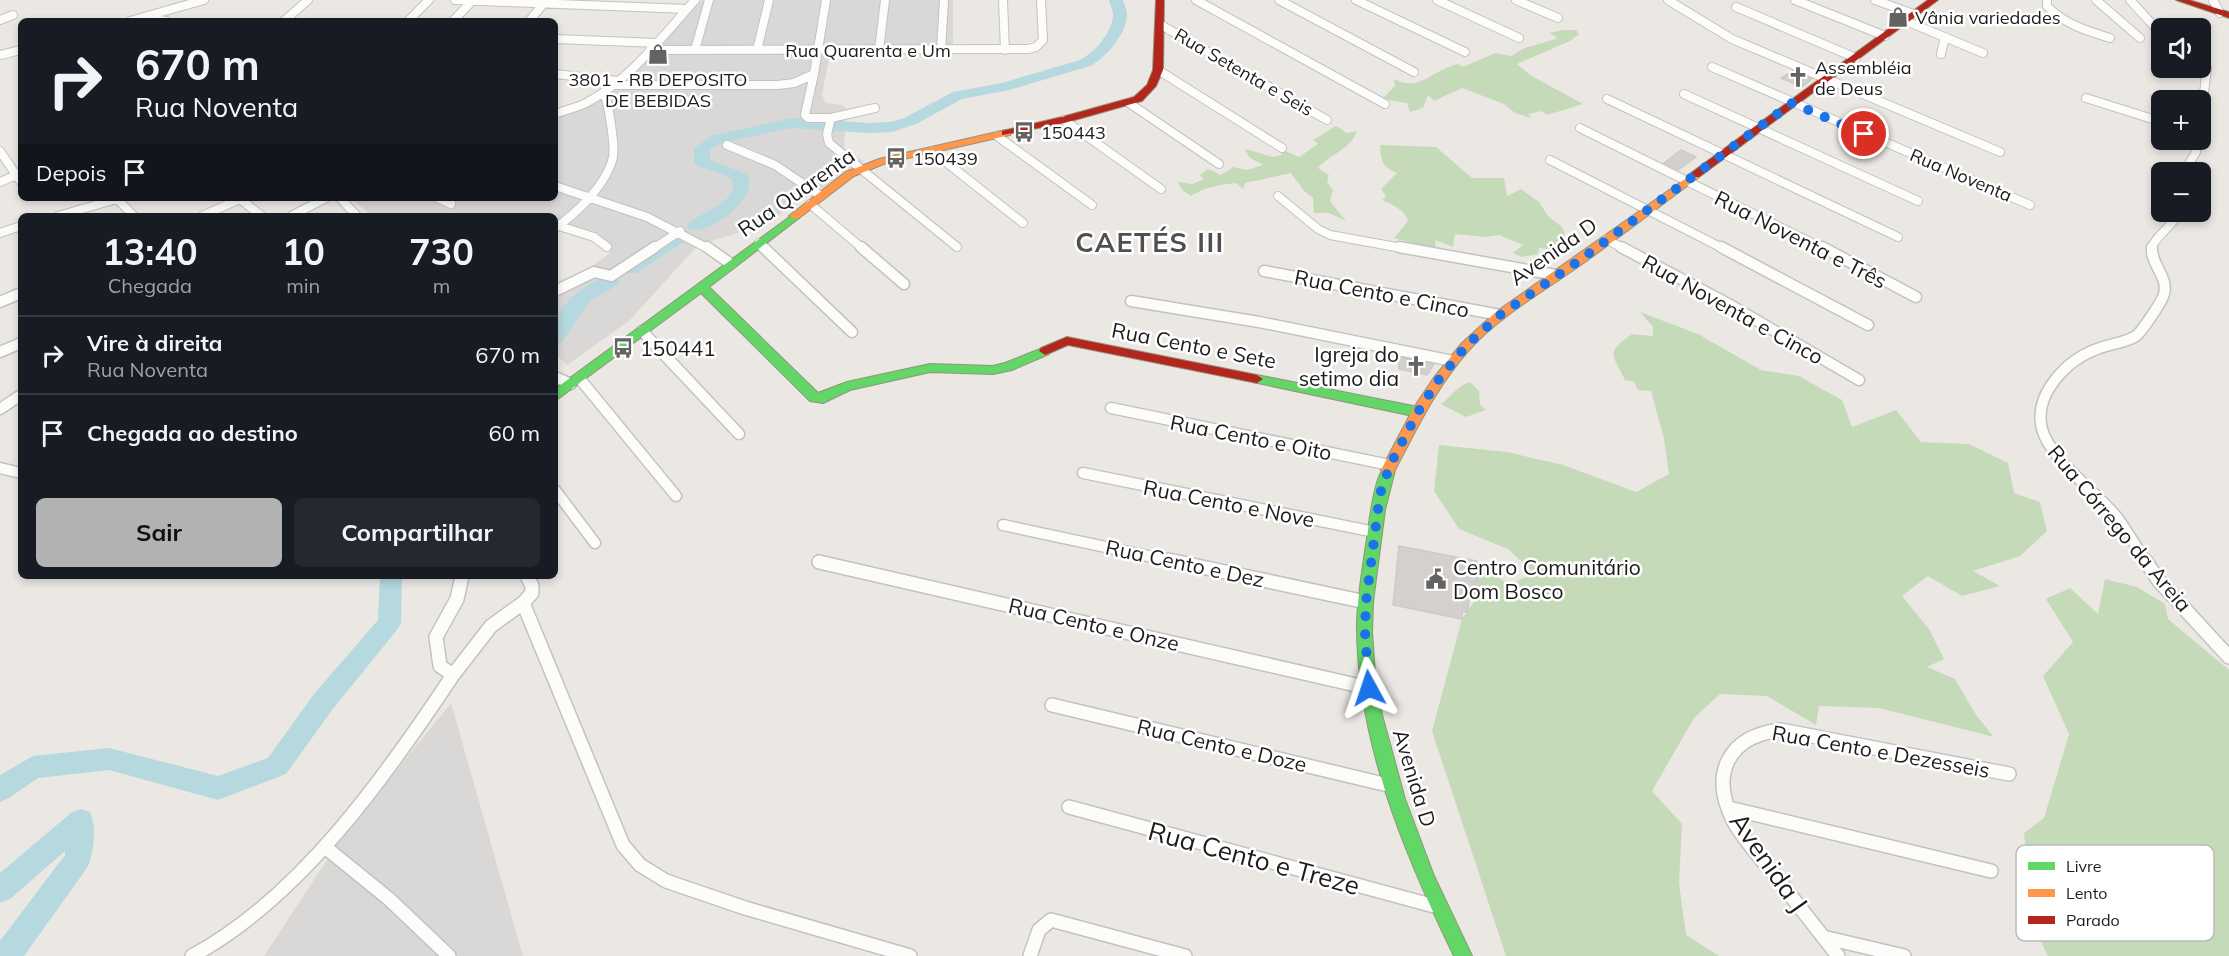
<!DOCTYPE html>
<html lang="pt">
<head>
<meta charset="utf-8">
<style>
	:root { --surface:#171b24; --page:#242831; --text:#f1f3f6; --muted:#9ea1a6; --line:#363941; --accent:#b2b2b3 }
	body { margin:0; font-family:Mulish,sans-serif; background:var(--page); color:var(--text); height:100vh; display:flex; flex-direction:column; font-size:22px; white-space:nowrap }
	* { box-sizing:border-box; margin:0 }
	p { font-size:20px; color:var(--muted) }
	.icon { flex:none; width:33px; height:33px; fill:none; stroke:currentColor; stroke-width:2; stroke-linecap:round; stroke-linejoin:round }
	.map { position:relative; flex:1; overflow:hidden }
	.drawer { position:absolute; left:18px; top:213px; width:540px; height:366px; display:flex; flex-direction:column; background:var(--surface); border-radius:9px; box-shadow:0 3px 9px #0003 }
	.drawer>* { flex:none }
	.top-card { position:absolute; left:18px; top:18px; width:540px; height:183px; border-radius:9px; box-shadow:0 3px 9px #0003; background:#171b24; color:var(--text); overflow:hidden }
	.buttons { position:absolute; left:2151px; top:18px; display:grid; gap:12px }
	.buttons a { display:grid; place-items:center; width:60px; height:60px; border-radius:9px; background:var(--surface); box-shadow:0 3px 9px #0003; font-size:30px }
	.pin { position:absolute; display:grid; place-items:center; width:51px; height:51px; color:#fff; margin:-26px; border:3px solid #fff; border-radius:50%; box-shadow:0 2px 6px #0007 }
	.me { position:absolute; width:66px; margin:-33px; rotate:355deg; stroke-linejoin:round; filter:drop-shadow(0 0 4px #0008) }
	.turn { display:flex; align-items:center; gap:21px; height:126px; padding:0 18px; font-size:27px }
	.turn .icon { width:78px; height:78px; stroke-width:2.5 }
	.turn b { display:block; font-size:42px; line-height:51px }
	.then { display:flex; align-items:center; height:57px; padding:0 18px; background:#0003; gap:12px; font-size:22px }
	.eta { display:flex; justify-content:space-evenly; align-items:center; height:102px; text-align:center }
	.eta b { font-size:36px; font-weight:700; line-height:42px }
	.action { display:flex; gap:12px; margin-top:auto; padding:12px 18px }
	.action a { flex:1; height:69px; border-radius:9px; background:var(--accent); color:#111; font-size:24px; font-weight:700; line-height:69px; text-align:center }
	.action a+a { background:var(--page); color:var(--text) }
	ul { padding:0; list-style:none }
	li { display:flex; align-items:center; gap:18px; height:78px; padding:0 18px; border-top:2px solid var(--line) }
	li div { flex:1 }
	li b { display:block; font-size:22px }
	li em { font-style:normal }
	.map>svg:first-child { display:block }
	.residential { fill:#dad8d6 }
	.forest { fill:#c5dab8 }
	.lines { fill:none; stroke-linecap:round; stroke-linejoin:round }
	.river { fill:#b6d8df; fill-rule:evenodd }
	.building { fill:#d3d0cd; stroke:#cecac5; stroke-width:1.5 }
	.street-far2-casing { stroke:#c3c2c0; stroke-width:10 }
	.street-far1-casing { stroke:#c3c2c0; stroke-width:13 }
	.street-casing { stroke:#c3c2c0; stroke-width:16 }
	.fast-casing { stroke:#93947c; stroke-width:2 }
	.slow-casing { stroke:#93947c; stroke-width:2 }
	.jam-casing { stroke:#93947c; stroke-width:2 }
	.street-far2 { stroke:#fcfcfb; stroke-width:8 }
	.street-far1 { stroke:#fcfcfb; stroke-width:10 }
	.street { stroke:#fcfcfb; stroke-width:13 }
	.fast { fill:#63d668; fill-rule:evenodd }
	.slow { fill:#ff974d; fill-rule:evenodd }
	.jam { fill:#b3261e; fill-rule:evenodd }
	.route { stroke:#1a73e8; stroke-width:10; stroke-dasharray:0 18 }
	.labels { text-anchor:middle; dominant-baseline:central; stroke-width:5; stroke-linejoin:round; paint-order:stroke }
	.far-poi-label { font-size:18px; fill:#1c1c1c; stroke:#fff; text-anchor:start }
	.far-street-label { font-size:18px; fill:#1c1c1c; stroke:#fff }
	.street-label { font-size:21px; fill:#1c1c1c; stroke:#fff }
	.poi-label { font-size:21px; fill:#1c1c1c; stroke:#fff; text-anchor:start }
	.near-street-label { font-size:26px; fill:#1c1c1c; stroke:#fff }
	.district-label { font-size:27px; font-weight:bold; letter-spacing:1.5px; fill:#4f4f4f; stroke:#fff }
	.key { fill:#fff; stroke:#bbb; stroke-width:1.5 }
	.key-label { font-size:16px; fill:#1c1c1c }
</style>
</head>
<body>
<div class="map">
<svg width="2229" height="956" viewBox="0 0 2229 956">
	<rect width="100%" height="100%" fill="#ebe8e4"/>
	<path class="residential" d="M702,0H953V48H831L822,95L826,103L843,105L846,109L844,150L864,161L762,226L698,245L630,320L567,365L555,354V293L610,253L590,236L555,226V216L371,215L355,202V198H555V112L595,98L630,74Z
		M451,703L523,956H264L340,840Z"/>
	<path class="forest" d="M1563,30H1576L1579,34L1570,41L1517,64L1530,75L1583,104L1547,115L1542,111L1528,114L1532,118L1515,113L1504,104L1462,88L1434,101L1428,95L1423,108L1410,112L1407,103L1382,99L1395,86L1394,79C1420,93 1433,69 1458,64L1463,67L1495,53L1512,56C1523,45 1542,45 1557,38L1549,33Z
		M1336,126L1347,133L1357,131C1350,150 1330,154 1318,168L1329,175L1327,182L1333,190L1330,201L1346,221L1329,213H1314L1313,198L1304,191L1291,173L1245,183L1243,189L1236,183C1219,185 1205,187 1191,196L1182,190L1178,182L1192,184L1204,179L1200,175L1208,169L1221,175L1233,167L1247,170L1263,165L1249,157L1245,149L1273,157L1282,155L1279,148L1299,157L1318,144L1313,140Z
		M1380,145L1436,147L1472,178H1504L1507,196L1521,189L1539,202L1548,216L1562,227L1565,235L1558,240L1563,244L1562,251L1539,248L1538,254L1522,257L1513,253L1523,245L1499,235L1485,237L1455,234L1453,247L1435,240L1436,249L1394,238L1408,221C1404,209 1393,205 1382,200L1386,196L1381,189L1397,173C1382,167 1381,161 1380,145Z
		M1640,312L1698,334L1761,370L1799,376L1842,400L1852,427L1896,410L1921,442L1969,444L2008,463L2014,493L2040,502L2047,531L2020,556L1973,571L2000,586L1962,596L1928,576L1902,596L1929,629L1944,659L1927,667L1955,679L1976,715L1994,737L1879,708L1819,706L1816,725L1767,696L1720,694L1694,718L1652,791L1682,824L1679,883L1686,935L1719,956H1506L1432,731L1462,619L1476,599L1477,561L1509,585L1534,573L1508,549L1459,529L1434,491L1439,445L1507,452L1563,465L1636,492L1669,474L1664,439L1651,391L1638,390L1634,382L1625,380C1612,353 1605,353 1632,334L1653,336V327Z
		M1470,382L1479,391L1480,405L1486,410L1466,417L1441,404C1452,396 1457,386 1470,382Z
		M2105,579L2137,587L2165,604L2168,619L2229,670V956H2048L2036,931L2024,833L2044,818L2069,734L2043,676L2073,642L2046,599L2070,588L2098,614Z"/>
	<g class="lines">
		<path class="river" d="M1109,0H1123C1124,4 1127,10 1127,15C1127,33 1105,59 1090,66L1009,90L962,99L916,124L892,132L869,133L792,128L722,143L710,150V160L747,174C761,197 709,235 690,230L687,226C697,212 744,202 731,178L696,165L694,162V148L711,136L792,118L869,123L890,122L904,118L953,92L1002,83L1080,60C1095,52 1113,32 1113,14C1113,10 1110,4 1109,0Z
			M682,230L688,231L691,235L688,239L637,273H625L622,269L625,265L676,231Z
			M611,275L617,277L620,281L617,285L590,301L562,342L555,343C555,337 554,330 555,324C560,301 590,281 611,275Z
			M380,576H402L401,623L397,630L332,710L286,774L218,800L109,770L38,778L9,798L0,802V775L33,756L109,748L218,776L268,758L314,694L378,620Z
			M81,809L90,812C97,828 94,853 87,868L24,956H0V941L65,855V851L10,899L0,903V873L72,812Z"/>
	</g>
	<path class="building" d="M1792,71L1812,79L1802,87L1781,78Z
		M1681,150L1696,157L1678,170L1664,163Z
		M1399,357L1434,364L1427,375L1399,369Z
		M1399,546L1477,561L1476,599L1469,598L1468,612H1462V619L1393,605Z"/>
	<g class="lines">
		<g class="street-far2-casing">
			<path id="street-far2" d="M455,0L687,9
				M1003,0L1005,50
				M1196,0L1385,104
				M1279,0L1414,72
				M1356,0L1465,52
				M1437,0L1519,38
				M1516,0L1558,18
				M1668,0L1732,39L2000,152
				M1795,0L1885,36
				M1875,0L1916,15
				M2047,0V6C2064,24 2087,31 2110,38
				M2096,0L2140,38
				M2130,0L2162,35
				M2213,0L2220,13
				M1736,7L1856,58
				M146,18L166,21
				M0,20L13,15
				M130,21L204,0
				M284,21L308,0
				M408,21L429,0
				M453,21L472,1
				M529,21L546,1
				M1906,21L1983,53
				M1161,25L1327,120
				M555,39L658,43
				M650,50L1028,49L1036,47L1043,40L1041,0
				M695,50L709,0
				M757,50L769,0
				M879,50L885,0
				M941,50L944,0
				M1941,54L1945,37
				M0,55L21,50
				M2200,58L2207,68L2200,125
				M1712,67L2030,205
				M1158,70L1282,148
				M555,74L618,81
				M814,74L805,115L808,118H831
				M614,85H778L794,83L814,74L826,0
				M1684,94L1918,201
				M2086,98L2162,122
				M1607,99L1898,237
				M1129,103L1219,164
				M875,108L831,118L827,134L829,143L957,247
				M555,114C565,110 576,108 586,103C631,79 662,37 695,0
				M1064,120L1161,189
				M1580,128L1824,249
				M997,136L1092,205
				M727,145L775,165L821,196
				M0,151L21,182
				M932,151L1023,223
				M1550,160L1724,249
				M2184,172L2196,152L2198,140
				M0,182L21,173
				M555,186L647,217L709,249
				M1278,196L1318,229L1330,235L1407,249
				M340,198L357,216
				M438,198L451,204
				M117,199L134,216
				M240,199L262,216
				M810,204L863,249
				M58,216L120,198
				M202,216L242,198
				M291,216L326,198
				M559,226L594,237L607,247
				M555,228C577,213 607,184 613,157C615,145 609,105 604,93
				M0,233L21,226
				M1606,239L1624,249
				M759,243L765,249
				M653,249L680,231
				M2151,249C2156,234 2173,227 2179,212"/>
		</g>
		<g class="street-far1-casing">
			<path id="street-far1" d="M707,247L731,264
				M763,247L852,332
				M861,247L904,284
				M1399,247L1556,275
				M1621,247L1732,306L1859,380
				M1721,247L1868,325
				M1822,247L1916,297
				M1264,271L1500,315
				M555,291L594,272L611,276L655,247
				M1131,301L1259,322L1453,361
				M0,302L21,293
				M642,331L739,434
				M0,352L21,343
				M555,377L571,384
				M580,379L676,496
				M1111,408L1390,465
				M0,409L21,395
				M0,468L21,473
				M1083,473L1375,532
				M555,490L595,543
				M1003,525L1176,562
				M2146,562C2136,547 2127,530 2116,516C2096,492 2050,459 2042,429C2033,394 2067,360 2097,349C2109,344 2125,343 2136,336C2142,331 2162,302 2164,294C2169,277 2150,264 2152,247"/>
		</g>
		<g class="street-casing">
			<path id="street" d="M1169,560L1366,602
				M2145,560L2159,581L2229,657
				M819,562L1369,688
				M523,603L623,845L640,865L666,881L745,908L910,956
				M453,675L491,626L523,603L532,593V586L527,576
				M1052,705L1392,786
				M1069,807L1438,907
				M1729,808L1991,871
				M325,847L389,899L449,956
				M1823,937L1904,956
				M192,956C300,898 386,776 453,675L440,666L436,637L457,599L462,576
				M1030,956L1039,930L1051,920L1185,956
				M1838,956C1820,933 1802,910 1784,887C1768,866 1747,845 1734,822C1709,774 1728,736 1781,730L2009,774"/>
		</g>
		<g class="fast-casing">
			<path id="fast" d="M795,213L799,214V218L709,287L818,393L847,382L930,364L993,366L1005,363L1045,347L1051,351L1049,354L1012,370L993,374L930,372L850,390L823,403L810,401L701,293L555,401V389Z
				M1257,375L1418,407L1424,412L1418,417L1253,382L1251,379Z
				M1388,465L1395,470L1385,510L1373,602L1372,632L1375,674L1382,715L1405,799L1434,876L1472,956H1454C1404,853 1356,739 1357,622C1358,589 1365,556 1369,523C1371,511 1376,469 1388,465Z"/>
		</g>
		<g class="slow-casing">
			<path id="slow" d="M1006,130L1011,133L1010,135L886,163L854,176L799,218L795,219L789,216L846,172L879,159Z
				M1695,172L1699,173V177C1660,206 1621,236 1582,264C1544,291 1501,315 1469,350C1436,387 1416,430 1393,474H1383L1381,470L1413,409L1433,379L1462,343L1496,312Z"/>
		</g>
		<g class="jam-casing">
			<path id="jam" d="M1156,0H1164L1163,70L1156,86L1142,101L1064,123L1002,135V131L1062,117L1134,97L1147,85L1153,70Z
				M1928,0H1938L1699,177H1691V173Z
				M2176,0H2189L2229,12V18Z
				M1067,337L1257,375L1263,379L1257,383L1068,345L1045,355L1039,351L1041,348Z"/>
		</g>
		<use href="#street-far2" class="street-far2"/>
		<use href="#street-far1" class="street-far1"/>
		<use href="#street" class="street"/>
		<use href="#fast" class="fast"/>
		<use href="#slow" class="slow"/>
		<use href="#jam" class="jam"/>
	</g>
	<g class="lines">
		<path class="route" d="M1369,688L1365,632L1366,602L1380,494L1390,465L1418,412L1437,382L1466,346L1500,315L1580,260L1792,103L1864,134"/>
	</g>
	<defs>
		<g id="shop-bare" transform="scale(1.62)"><path d="M-5-2.5h2.3a2.7 3.5 0 0 1 5.4 0H5L5.5 6h-11ZM-1.5-2.5h3a1.5 2.3 0 0 0-3 0Z" fill="#646362" stroke="#fff" stroke-width="2.5" paint-order="stroke"/></g>
		<g id="church-bare" transform="scale(1.62)"><path d="M-1.2-6h2.4v3.5h3.3v2.4h-3.3V6h-2.4V-.1h-3.3v-2.4h3.3Z" fill="#646362" stroke="#fff" stroke-width="2.5" paint-order="stroke"/></g>
		<g id="bus-bare" transform="scale(1.62)"><path d="M-5-6H5V4H4V6H2V4H-2V6H-4V4H-5ZM-3.5-4V0h7V-4ZM-3.5 1.2v1.5H-2V1.2ZM2 1.2v1.5H3.5V1.2Z" fill="#646362" stroke="#fff" stroke-width="2.5" paint-order="stroke"/></g>
		<g id="civic-bare" transform="scale(1.62)"><path d="M-.6-6.5H3V-4.5H.6V-3L4-1V1h2V6H-6V1h2V-1L-.6-3ZM-1.2 2.5V6h2.4V2.5Z" fill="#646362" stroke="#fff" stroke-width="2.5" paint-order="stroke"/></g>
	</defs>
	<g fill-rule="evenodd">
		<use href="#shop-bare" x="1898" y="17"/>
		<use href="#shop-bare" x="658" y="54"/>
		<use href="#church-bare" x="1798" y="77"/>
		<use href="#bus-bare" x="1024" y="132"/>
		<use href="#bus-bare" x="896" y="158"/>
		<use href="#bus-bare" x="623" y="348"/>
		<use href="#church-bare" x="1416" y="366"/>
		<use href="#civic-bare" x="1436" y="579"/>
	</g>
	<g class="labels">
		<g class="far-poi-label">
			<text x="1915" y="17">Vânia variedades</text>
			<text x="1815" y="67">Assembléia<tspan x="1815" dy="21">de Deus</tspan></text>
			<text x="658" y="79" text-anchor="middle">3801 - RB DEPOSITO<tspan x="658" dy="21">DE BEBIDAS</tspan></text>
			<text x="1041" y="132">150443</text>
			<text x="913" y="158">150439</text>
		</g>
		<g class="far-street-label">
			<text x="868" y="50">Rua Quarenta e Um</text>
			<text transform="translate(1244 72) rotate(30)">Rua Setenta e Seis</text>
			<text transform="translate(1961 175) rotate(23)">Rua Noventa</text>
		</g>
		<g class="street-label">
			<text transform="translate(796 192) rotate(-35)">Rua Quarenta</text>
			<text transform="translate(1801 239) rotate(27)">Rua Noventa e Três</text>
			<text transform="translate(1553 251) rotate(-35)">Avenida D</text>
			<text transform="translate(1382 293) rotate(11)">Rua Cento e Cinco</text>
			<text transform="translate(1733 309) rotate(29)">Rua Noventa e Cinco</text>
			<text transform="translate(1194 345) rotate(11)">Rua Cento e Sete</text>
			<text transform="translate(1251 437) rotate(11)">Rua Cento e Oito</text>
			<text transform="translate(1229 503) rotate(11)">Rua Cento e Nove</text>
			<text transform="translate(2120 528) rotate(50)">Rua Córrego da Areia</text>
			<text transform="translate(1185 563) rotate(12)">Rua Cento e Dez</text>
			<text transform="translate(1094 624) rotate(13)">Rua Cento e Onze</text>
			<text transform="translate(1222 745) rotate(13)">Rua Cento e Doze</text>
			<text transform="translate(1881 751) rotate(10)">Rua Cento e Dezesseis</text>
			<text transform="translate(1415 778) rotate(73)">Avenida D</text>
		</g>
		<g class="poi-label">
			<text x="640" y="348">150441</text>
			<text x="1399" y="354" text-anchor="end">Igreja do<tspan x="1399" dy="24">setimo dia</tspan></text>
			<text x="1453" y="567">Centro Comunitário<tspan x="1453" dy="24">Dom Bosco</tspan></text>
		</g>
		<g class="near-street-label">
			<text transform="translate(1254 858) rotate(15)">Rua Cento e Treze</text>
			<text transform="translate(1769 862) rotate(55)">Avenida J</text>
		</g>
		<g class="district-label">
			<text x="1150" y="242">CAETÉS III</text>
		</g>
	</g>
	<rect x="2016" y="845" width="198" height="96" rx="9" class="key"/>
	<rect x="2028" y="862" width="27" height="8" fill="#63d668"/>
	<rect x="2028" y="889" width="27" height="8" fill="#ff974d"/>
	<rect x="2028" y="916" width="27" height="8" fill="#b3261e"/>
	<g class="key-label">
		<text x="2066" y="872">Livre</text>
		<text x="2066" y="899">Lento</text>
		<text x="2066" y="926">Parado</text>
	</g>
</svg>
<div class="buttons">
<a><svg class="icon" aria-label="sound" viewBox="0 0 24 24"><path d="M4 9h4l5-4v14l-5-4H4zM17 9q2 3 0 6"/></svg></a>
<a>+</a>
<a>−</a>
</div>
<div class="pin" style="left:1864px;top:134px;background:#d93025"><svg class="icon" aria-label="arrive" viewBox="0 0 24 24"><path d="M6 21V4h12l-3 4 3 4H6"/></svg></div>
<svg class="me" style="left:1369px;top:688px" viewBox="-20 -20 40 40"><path d="M0-17L14 15 0 8-14 15z" fill="#1a73e8" stroke="#fff" stroke-width="4"/></svg>
<div class="top-card">
<div class="turn"><svg class="icon" aria-label="right" viewBox="0 0 24 24"><path d="M7 20v-9h11M14 6l5 5-5 5"/></svg><div><b>670 m</b>Rua Noventa</div></div>
<div class="then">Depois<svg class="icon" aria-label="arrive" viewBox="0 0 24 24"><path d="M6 21V4h12l-3 4 3 4H6"/></svg></div>
</div>
<section class="drawer">
<div class="eta">
<div><b>13:40</b><p>Chegada</p></div>
<div><b>10</b><p>min</p></div>
<div><b>730</b><p>m</p></div>
</div>
<ul>
<li><svg class="icon" aria-label="right" viewBox="0 0 24 24"><path d="M7 20v-9h11M14 6l5 5-5 5"/></svg><div><b>Vire à direita</b><p>Rua Noventa</p></div><em>670 m</em></li>
<li><svg class="icon" aria-label="arrive" viewBox="0 0 24 24"><path d="M6 21V4h12l-3 4 3 4H6"/></svg><div><b>Chegada ao destino</b></div><em>60 m</em></li>
</ul>
<div class="action"><a>Sair</a><a>Compartilhar</a></div>
</section>
</div>
</body>
</html>
